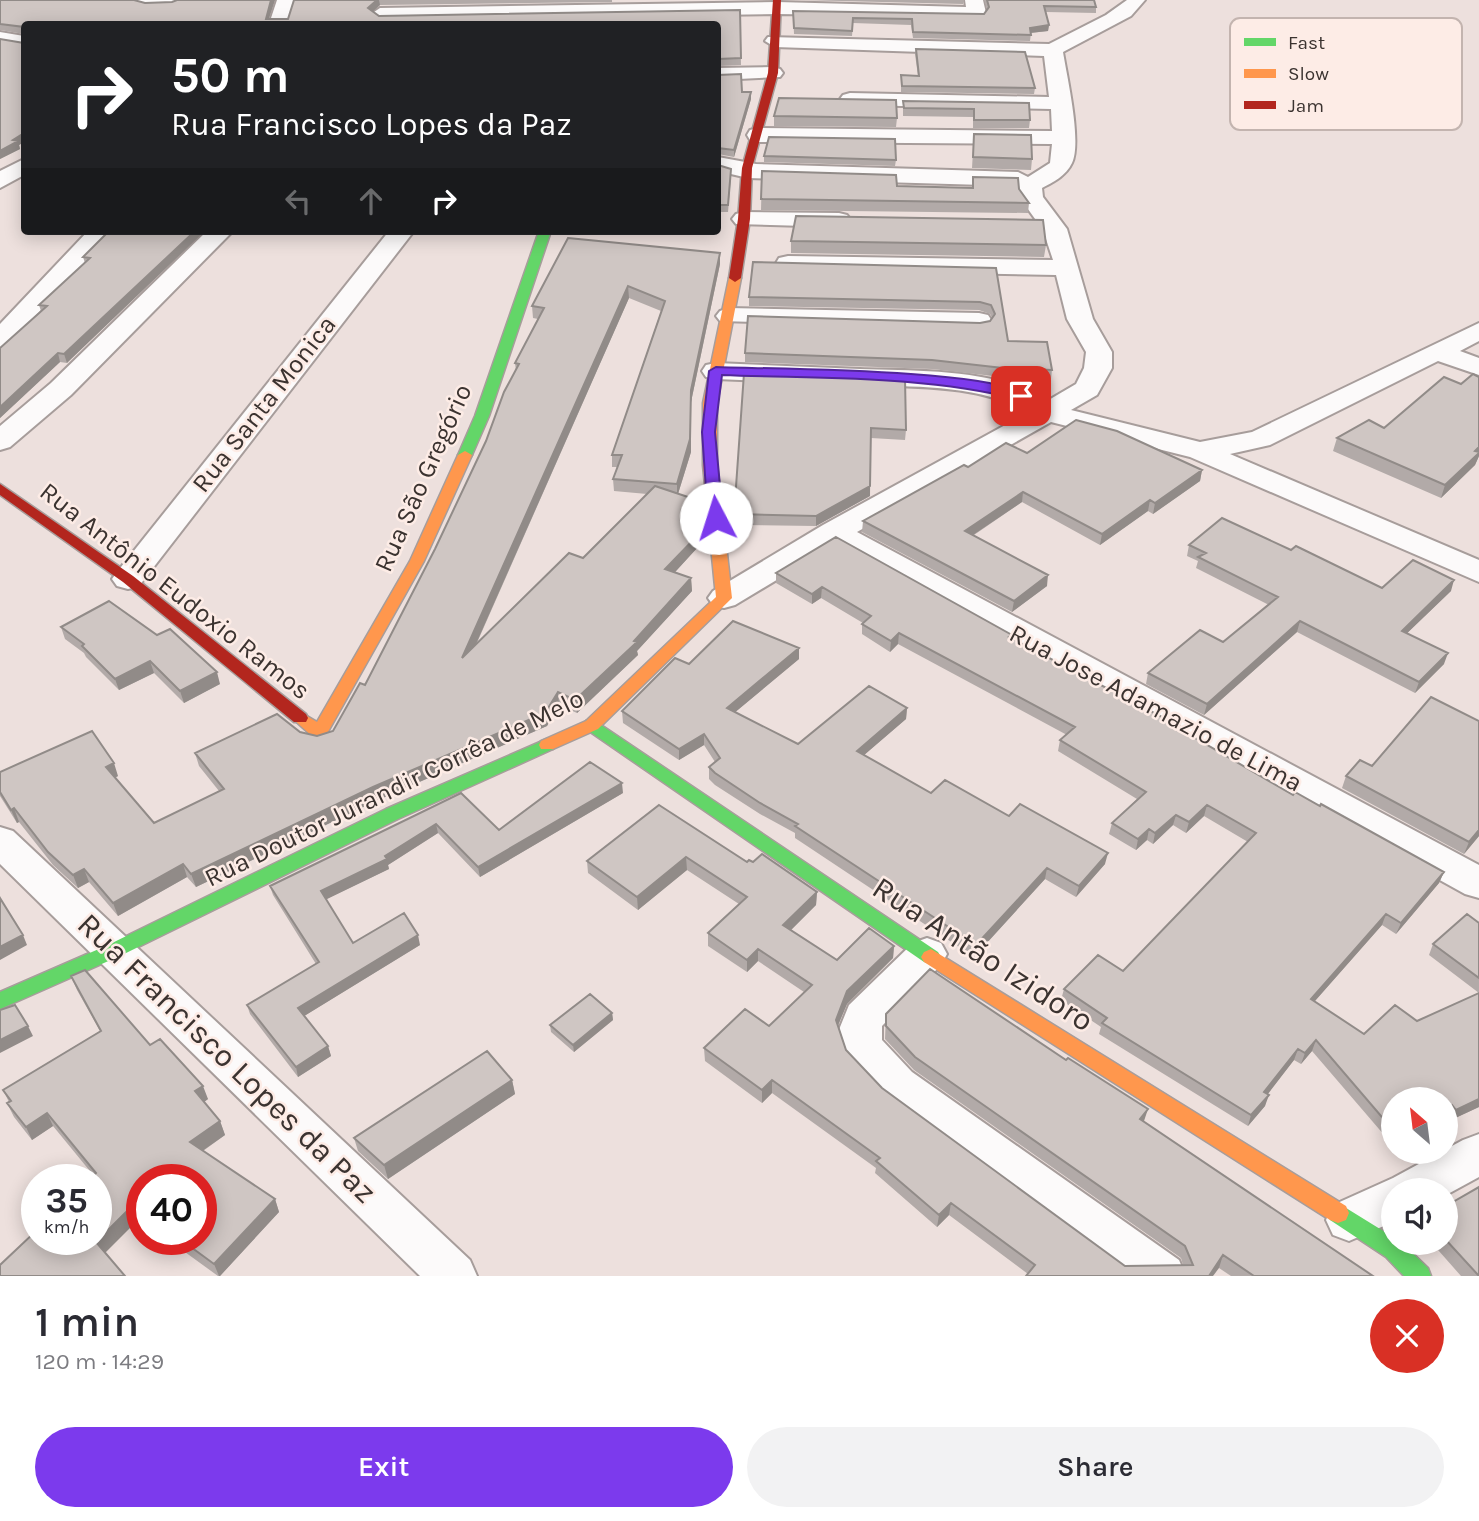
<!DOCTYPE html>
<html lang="en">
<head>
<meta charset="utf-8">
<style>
	:root { --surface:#fff; --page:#f2f2f3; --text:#2b2b33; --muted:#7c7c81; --accent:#7c3aed }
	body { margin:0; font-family:Karla,sans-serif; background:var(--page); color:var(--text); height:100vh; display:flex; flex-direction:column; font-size:26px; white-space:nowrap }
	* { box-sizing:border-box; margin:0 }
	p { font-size:23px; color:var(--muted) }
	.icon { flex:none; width:38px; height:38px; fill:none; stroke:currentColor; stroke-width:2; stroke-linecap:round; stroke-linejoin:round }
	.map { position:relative; height:1276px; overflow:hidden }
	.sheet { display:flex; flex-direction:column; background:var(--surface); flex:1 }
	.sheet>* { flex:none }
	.guide { position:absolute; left:21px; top:21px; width:700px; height:214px; border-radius:7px; box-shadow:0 4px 18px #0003; background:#202124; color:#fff; overflow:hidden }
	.needle { width:46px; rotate:332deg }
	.fabs { position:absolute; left:1381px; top:1087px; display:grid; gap:14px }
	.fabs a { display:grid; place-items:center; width:77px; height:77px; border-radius:50%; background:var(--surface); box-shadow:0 4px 18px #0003; font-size:35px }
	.speed { position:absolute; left:21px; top:1164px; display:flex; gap:14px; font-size:35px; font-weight:700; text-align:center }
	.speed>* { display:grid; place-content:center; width:91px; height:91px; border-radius:50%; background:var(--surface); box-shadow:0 4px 18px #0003; line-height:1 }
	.speed small { font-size:18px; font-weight:400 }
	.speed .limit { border:10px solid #d22; background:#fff; color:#111 }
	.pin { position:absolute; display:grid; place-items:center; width:60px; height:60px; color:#fff; margin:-30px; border-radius:14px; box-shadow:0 4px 10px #0006 }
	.me { position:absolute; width:77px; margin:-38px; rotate:355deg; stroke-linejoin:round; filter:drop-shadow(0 0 5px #0008) }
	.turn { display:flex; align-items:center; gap:24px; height:147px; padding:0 35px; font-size:32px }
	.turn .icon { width:91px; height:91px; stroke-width:2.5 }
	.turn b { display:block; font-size:49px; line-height:60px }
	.lanes { display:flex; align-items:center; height:66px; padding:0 35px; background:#0003; justify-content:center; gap:35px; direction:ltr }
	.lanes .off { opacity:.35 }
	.round { display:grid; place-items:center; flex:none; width:74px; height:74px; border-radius:37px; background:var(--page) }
	.headline { display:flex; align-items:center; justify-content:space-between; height:119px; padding:0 35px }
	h1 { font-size:42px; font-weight:600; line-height:52px }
	.button { display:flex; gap:14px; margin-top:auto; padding:14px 35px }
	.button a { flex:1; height:80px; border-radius:42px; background:var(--accent); color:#fff; font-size:28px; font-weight:600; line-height:80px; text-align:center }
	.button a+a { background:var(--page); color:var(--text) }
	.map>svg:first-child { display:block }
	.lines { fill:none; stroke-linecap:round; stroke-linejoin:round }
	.street-casing { stroke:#a79d9b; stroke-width:4 }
	.fast-casing { stroke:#a79d9b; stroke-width:3 }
	.slow-casing { stroke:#a79d9b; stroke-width:3 }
	.jam-casing { stroke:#a79d9b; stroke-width:3 }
	.street { fill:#fcfafa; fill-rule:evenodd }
	.fast { fill:#63d668; fill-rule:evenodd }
	.slow { fill:#ff974d; fill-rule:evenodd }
	.jam { fill:#b3261e; fill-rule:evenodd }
	.wall { fill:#b2aaa8; fill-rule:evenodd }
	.shaded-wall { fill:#918b88 }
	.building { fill:#cfc6c3; stroke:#918b88; stroke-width:2 }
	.route { fill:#7c3aed; stroke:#51269a; stroke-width:2 }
	.labels { text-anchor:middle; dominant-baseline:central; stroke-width:5; stroke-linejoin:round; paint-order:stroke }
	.street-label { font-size:26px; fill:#3b3330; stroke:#fdece6 }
	.near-street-label { font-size:32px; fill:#3b3330; stroke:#fdece6 }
	.key { fill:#fdece6; stroke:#c3b4af; stroke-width:2 }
	.key-label { font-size:19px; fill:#3b3330 }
</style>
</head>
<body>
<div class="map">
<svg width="1479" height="1276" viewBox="0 0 1479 1276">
	<rect width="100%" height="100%" fill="#ede0dd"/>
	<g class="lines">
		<g class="street-casing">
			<path id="street" d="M128,0H184V1C175,11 137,10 128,0Z
				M277,0H295L288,24H269Z
				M965,0H983L986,13L984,17L777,14L380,20L371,14L380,8L777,2L966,7Z
				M1127,0H1145L1131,16L1063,52C1067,77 1082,142 1072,163C1066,176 1053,182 1042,188L1043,197L1067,229L1093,319L1112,352V368L1097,395L1071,410L1200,442L1252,432L1479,323V341L1460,351L1479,358V375L1438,361L1270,445L1230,454L1479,560V582L1190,457L1051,422L857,532L1479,865V898L1465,894L835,545L735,605L724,608L713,605L708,598L713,591L823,525L1027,413C983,384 912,387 861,385C812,383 764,381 716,379L706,377L702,371L706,365L716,363C764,365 812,367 860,369C918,371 997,368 1047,401L1076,384L1084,368L1086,352L1067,319L1056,275L788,270L779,268L776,263L779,258L788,256L1053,260L1043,230L1020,198L1019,186L748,178L718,171V157L756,164L1018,172L1028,177L1050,163L1052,144L758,142L750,140L747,135L750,130L758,128L1052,131L1051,109L850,105L843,103L840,99L843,95L850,93L1049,97L1044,56L775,47L765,41L768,37L1049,44L1106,15Z
				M0,32L24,36V48L0,44Z
				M773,67L780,69L783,73L780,77L718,80V68Z
				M24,159V175L0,188V171Z
				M744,212L839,213L847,215L851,220L847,225L839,227L736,224L732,219L736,214Z
				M88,231H113L9,345L0,347V324Z
				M207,231H233L71,395L10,447L0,450V426L51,383Z
				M389,231H414L139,586L128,589L117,586L112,579L117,572Z
				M729,308L979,313L988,315L992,321L988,327L979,329L720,321L716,316L720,311Z
				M0,827L13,831L470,1260L477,1276H420L0,864Z
				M927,938L941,943L947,954L941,965L882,1026V1040L912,1072L1179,1260L1186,1276H1123L882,1098L847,1061L841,1048L838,1032L849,1005L913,943Z
				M1479,1134V1177L1446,1195V1190H1393V1222L1349,1241L1333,1235L1326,1220L1333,1205L1393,1178L1463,1140Z"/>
		</g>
		<g class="fast-casing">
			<path id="fast" d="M539,231H551L489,416L472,455L470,458H460L458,455L475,416Z
				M592,719L938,952L941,957L938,962L931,965L924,962L586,729L584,725L586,721Z
				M547,739L553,741L555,745L553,749L398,819L122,955L0,1009V992L108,945L386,809Z
				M1338,1203L1393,1237V1242L1402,1243L1428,1268L1431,1276H1404L1386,1257L1330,1220L1327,1213L1330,1206Z"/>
		</g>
		<g class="slow-casing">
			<path id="slow" d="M735,274L741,278L717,403V465L732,598L598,729L553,749H541L539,745L541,741L586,721L716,597L703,465V403L729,278Z
				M465,451L472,455L424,561L325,737H313L292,718L300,712L317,722L410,561L458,455Z
				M931,949L1346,1206L1349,1213L1346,1220L1338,1223L1330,1220L924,962L921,957L924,952Z"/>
		</g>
		<g class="jam-casing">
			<path id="jam" d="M773,0H781L778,73L752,168L750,219L741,278L735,282L729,278L738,219L742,168L768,73Z
				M0,484L133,576L306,714L308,718L306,722H294L123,582L0,495Z"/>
		</g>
		<use href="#street" class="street"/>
		<use href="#fast" class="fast"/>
		<use href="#slow" class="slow"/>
		<use href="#jam" class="jam"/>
	</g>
	<path class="wall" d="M0,0H134L145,3L172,2L177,0H275L269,19H288L294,0H612V2L380,5L373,11L379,16L740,10L741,65L718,66V24H24V142L19,145L20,149L0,159V39L24,43V34L0,30Z
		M801,0H964L963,4Z
		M984,0H1094L1096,7V13L1046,12L1049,25L1048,31L1031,33L1030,41L913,38L911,25L853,23L852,36L794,34L793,11L984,14L987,9Z
		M916,49L1035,88L1034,94L901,92V75L918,76L915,54Z
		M718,75L751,99L734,157L718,154V155Z
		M903,101L1029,103L1030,120L1029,128H973V117L903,116Z
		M774,116L897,118L896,127L774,126Z
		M974,134L1032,159L1031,170L972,168Z
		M764,156L896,160L895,166L764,162Z
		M718,165L731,177L728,212H718Z
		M762,171L897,186L972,188L973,177L1029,203L1028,213L761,210Z
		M109,231L67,363L60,362L0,418V348L41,311L39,305L85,263L83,257Z
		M791,241L1046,245L1044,257L791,253Z
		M720,264L691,402V452L678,494L698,535V547L675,572L691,578L692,591L637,651L638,655L577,713L559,705L547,726L376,801L196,887L187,877L118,916L89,882L78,888L53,865L19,822L17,823L0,796V772L118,776L115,778L154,823L219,791L199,766L195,753L300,732L317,736L333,731L365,685L435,549L486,441L516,371L515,363L538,319L533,318L532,306ZM629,298L661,311L612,455V467H617L613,479L614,491L647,494L583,558L476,645Z
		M996,268L1008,341L1052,370L1051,379L1002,377L932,369L745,362V353L980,323L990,321L992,318L990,314L979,310L749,306V297Z
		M744,373L906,430L905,440L871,438L870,496L816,526L737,525L735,501Z
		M1384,428L1479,456L1475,465L1441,498L1333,451L1337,438Z
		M1027,453L1202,470L1200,481L1153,514L1148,511L1100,545L1022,502L974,535L1047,586L1012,612L862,532L863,521L968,467Z
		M1189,545L1291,550L1382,588L1451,591L1407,633L1444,664L1415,693L1297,632L1204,715L1146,684L1148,673L1223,642L1269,605L1196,568L1198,561L1187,556Z
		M776,573L1012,635V639L1181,729L1293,795L1444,872L1439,883L1396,934L1382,925L1314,1002L1479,1107L1451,1120L1446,1115V1116V1099H1393V1142L1391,1143L1312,1051L1301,1064L1294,1060L1267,1094L1265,1106L1248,1126L1099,1034L1101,1027L1061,1000L1064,989L1123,971L1248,842L1204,816L1186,833L1173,825L1153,844L1147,840L1136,850L1109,834L1112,823L1137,799L1058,751L1060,740L1067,735L898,644L890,652L862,634V624L863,623L821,598L812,604L776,583Z
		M61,627L220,684L184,703L154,673L119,690L86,657L84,653L65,639Z
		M799,659L735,712L798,744L907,708L906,719L864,755L931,793L1009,816L1105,864L1076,897L1045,879L974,957L795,838V833L760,814L715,785L709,779V767L715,762L704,745L679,760L623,723L622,711L689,664Z
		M1372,766L1479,836L1464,854L1342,788L1346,776Z
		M461,793L499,830L623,793L480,877L438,833L388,865L389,869L326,899L353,943L420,945L304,1016L328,1046L331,1056L298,1077L250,1014L247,1005L316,964L273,895L270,886Z
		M659,805L747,862L817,892L816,905L791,930L837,960L894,946L893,958L847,1004L838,1026L846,1050L882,1088L1125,1266L1183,1265L1181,1258L914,1070L885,1039L886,1014L1144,1122L1373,1276H1231L1219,1268L1028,1274L949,1215L937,1227L875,1173L876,1168L772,1093L762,1103L705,1061L704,1048L769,1026L804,992L758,961L747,972L708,946V933L739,904L687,870L638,910L588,873L587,861Z
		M1479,923V993L1429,955L1433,944Z
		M71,976L150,1045L208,1099L204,1102L220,1121L225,1135L203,1151L275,1199L279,1212L220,1276H218L167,1239H201L142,1180V1221L139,1219L0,1276L94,1176L53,1126L32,1140L14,1117L7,1103L9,1102L3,1090L100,1031L77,990Z
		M612,1013L613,1020L574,1052L551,1032L550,1025Z
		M512,1080L515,1094L388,1179L358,1151L354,1138Z
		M1446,1206L1479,1276H1461L1431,1242H1446Z"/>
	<path class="shaded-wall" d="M271,0H275L267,24L266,19Z
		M377,0H379L380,5L369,15L368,8Z
		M1049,25L1048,31L1029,33L1030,28Z
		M751,92V99L734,157V150Z
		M24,133V142L19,145L20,149L0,159V151L13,140Z
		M195,231H205L67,363L64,354Z
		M720,253V264L691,402V452L677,497V484L691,390Z
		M628,286L629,298L464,671L462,658Z
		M58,353L60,362L0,418V407Z
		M1479,447V456L1475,465L1441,498L1445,485Z
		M1202,470L1200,481L1153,514L1155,503Z
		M870,486V496L816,526V516Z
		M1023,492L1022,502L964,541L965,531Z
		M1150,500L1148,511L1100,545L1102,534Z
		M698,535V547L666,582L665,569Z
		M1048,575L1047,586L1012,612L1014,601Z
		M691,578L692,591L637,651L638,655L577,713L575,700L634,641Z
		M1454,580L1451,591L1399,641L1402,631Z
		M822,587L821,598L812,604V594Z
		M1300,621L1297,632L1204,715L1207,704Z
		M899,633L898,644L890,652L891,641Z
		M799,648V659L727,719V708Z
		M1448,653L1444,664L1415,693L1419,682Z
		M150,661L154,673L119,690L115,679Z
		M217,672L220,684L184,703L180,691Z
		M558,692L559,705L547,726L376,801L196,887L191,874Z
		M907,708L906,719L856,762L857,751Z
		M704,734V745L679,760V749Z
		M114,763L118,776L110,780L106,767Z
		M622,783L623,793L480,877L478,867Z
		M1207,805L1204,816L1186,833L1189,822Z
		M14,808L19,822L17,823L11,810Z
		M1176,815L1173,825L1153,844L1155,833Z
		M436,824L438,833L388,865L389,869L323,901L321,891L385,856Z
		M1149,829L1147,840L1136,850L1138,839Z
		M1479,830V836L1464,854L1469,842Z
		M1108,853L1105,864L1076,897L1079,886Z
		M686,857L687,870L638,910L637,897Z
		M183,864L187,877L118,916L113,903Z
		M1047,868L1045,879L974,957L976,945Z
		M84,869L89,882L78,888L73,875Z
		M1444,872L1439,883L1396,934L1401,923Z
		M817,892L816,905L783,938V925Z
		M1386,914L1382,925L1307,1010L1311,999Z
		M23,935L27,945L0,960V947Z
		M418,935L420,945L301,1018L298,1008Z
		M894,946L893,958L847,1004L835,1032L836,1020L847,991Z
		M758,949V961L747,972V960Z
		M612,1013L613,1020L574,1052L573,1045Z
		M28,1026L33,1036L0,1053V1040Z
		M1316,1040L1312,1051L1301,1064L1305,1053Z
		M328,1046L331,1056L298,1077L296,1067Z
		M1298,1049L1294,1060L1261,1103L1264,1092Z
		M512,1080L515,1094L388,1179L384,1165Z
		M772,1080V1093L762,1103V1090Z
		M203,1086L208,1099L200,1105L195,1091Z
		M1269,1095L1265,1106L1248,1126L1251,1115Z
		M1479,1099V1107L1451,1120L1456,1110Z
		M1452,1105L1446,1115V1116V1108Z
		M1148,1109L1144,1121L1136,1132L1140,1119Z
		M47,1113L53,1126L32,1140L26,1127Z
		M220,1121L225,1135L195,1156L190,1142Z
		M275,1199L279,1212L220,1276H219L214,1264Z
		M951,1203L949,1215L937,1227L939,1215Z
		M133,1205L139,1219L103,1255L96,1242Z
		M1223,1255L1219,1268L1213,1276H1209Z"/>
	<path class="building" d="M0,0H134L145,3L172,2L177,0H271L266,19H288L294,0H377L368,8L379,16L740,10L741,58L718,59V24H24V133L13,140L18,141L0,151V39L24,43V27L0,24Z
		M987,0H1094L1096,7L1044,6L1049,25L1030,28L1031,35L913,32L912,19L853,18L852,31L794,28L793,11L984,14L989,7Z
		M916,49L1025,52L1035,88L902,86L901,75L919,76Z
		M741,74L742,92H751L734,150L718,148V75Z
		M779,98L896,100L897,118L774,116Z
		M903,101L1029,103L1030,120H974V109L904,108Z
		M974,134L1031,135L1032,159L973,157Z
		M769,137L895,139L896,160L764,156Z
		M718,165L731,169L728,205H718Z
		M762,171L896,175L897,186L973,188V177L1018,178L1019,189L1029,203L761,199Z
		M796,216L1043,220L1046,245L791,241Z
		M109,231H195L64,354L58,353L0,407V348L47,306L39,305L90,258L83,257Z
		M568,238L720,253L691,390L690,439L677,484L613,479L622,455H612L665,301L628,286L462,658L569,553L583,558L655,486L694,499L698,535L665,569L691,578L634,641L637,642L575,700L558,692L545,713L373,787L191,874L183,864L113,903L84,869L73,875L48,852L14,808L11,810L0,792V772L92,731L114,763L106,767L154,823L224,789L195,753L277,714L300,732L317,736L333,731L360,683L365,685L435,549L486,441L504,392L519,364L515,363L544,308L532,306Z
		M753,262L996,268L1008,341L1047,342L1052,370L1003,368L932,360L745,353L748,316L980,323L990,321L995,314L991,305L980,302L749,297Z
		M744,373L905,379L906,430L871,428L870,486L816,516L737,514L735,501Z
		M1473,374L1479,377V447L1475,451L1479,452V453L1445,485L1337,438L1369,420L1384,428L1444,377L1461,384Z
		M1076,420L1117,431L1202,470L1155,503L1150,500L1102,534L1023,492L965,531L1048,575L1014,601L863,521L964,465L968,467L1006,443L1027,453Z
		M1222,518L1291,550L1296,546L1382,588L1413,560L1454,580L1402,631L1448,653L1419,682L1300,621L1207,704L1148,673L1200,630L1223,642L1278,597L1198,557L1206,553L1189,545Z
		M836,537L1012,635L1009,637L1181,727L1180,729L1293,795L1295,792L1320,806L1321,804L1444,872L1401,923L1386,914L1311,999L1364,1034L1395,1005L1417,1021L1479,993V1099L1456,1110L1452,1105L1446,1108V1099H1393V1130L1316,1040L1305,1053L1298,1049L1264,1092L1269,1095L1251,1115L1102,1023L1107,1018L1064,989L1098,955L1123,971L1256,833L1207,805L1189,822L1176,815L1155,833L1149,829L1138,839L1112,823L1146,792L1060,740L1075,727L899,633L891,641L862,624L871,616L822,587L812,594L776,573Z
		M109,601L157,635L170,629L217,672L180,691L150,661L115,679L82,646L84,644L61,627Z
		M733,621L799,648L727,708L798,744L869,686L907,708L857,751L931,793L945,780L1009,816L1020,804L1108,853L1079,886L1047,868L976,945L795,826L798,824L760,803L715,773L709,767L720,758L704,734L679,749L622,711L675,658L689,664Z
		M1431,697L1479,721V830L1469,842L1346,776L1360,760L1372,766Z
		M590,762L622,783L478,867L436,824L385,856L387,859L321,891L353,943L404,913L418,935L298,1008L328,1046L296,1067L247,1005L319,962L270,886L461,793L499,830Z
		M659,805L747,862L749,860L753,862L762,854L817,892L783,925L837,960L869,928L894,946L847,991L836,1020L846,1050L882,1088L1125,1266L1193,1265L1185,1246L915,1057L886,1026V1014L930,969L1066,1060L1068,1058L1148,1109L1140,1119L1373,1276H1254L1223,1255L1209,1276H1026L1035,1265L951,1203L939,1215L876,1161L880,1158L772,1080L762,1090L704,1048L745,1009L769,1026L812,985L758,949L747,960L708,933L747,897L686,857L637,897L587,861Z
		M0,898L23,935L0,947Z
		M1467,914L1479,923V978L1433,944Z
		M85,970L150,1045L160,1039L203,1086L195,1091L220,1121L190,1142L275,1199L214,1264L180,1239H201V1180H142V1212L133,1205L96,1242L125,1276H0V1265L37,1230V1239H96V1180H90L96,1173L47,1113L26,1127L7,1103L11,1101L3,1090L101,1031L71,976Z
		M590,994L612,1013L573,1045L550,1025Z
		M15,1005L28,1026L0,1040V1010Z
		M487,1051L512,1080L384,1165L354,1138Z
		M1479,1187V1276L1446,1240V1206Z"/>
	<path class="route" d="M716,367C768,369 997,369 1027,396L1021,400C924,375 821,379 722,375L715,432L723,518L716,523L708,518L702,432L709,371Z"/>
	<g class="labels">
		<g class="street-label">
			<text transform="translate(264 404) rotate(-52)">Rua Santa Monica</text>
			<text transform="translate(423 478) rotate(-66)">Rua São Gregório</text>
			<text transform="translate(175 591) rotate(38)">Rua Antônio Eudoxio Ramos</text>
			<text transform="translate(1156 708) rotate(28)">Rua Jose Adamazio de Lima</text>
			<text transform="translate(394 788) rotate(-26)">Rua Doutor Jurandir Corrêa de Melo</text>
		</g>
		<g class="near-street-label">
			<text transform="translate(983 954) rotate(33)">Rua Antão Izidoro</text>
			<text transform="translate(227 1058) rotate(44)">Rua Francisco Lopes da Paz</text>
		</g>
	</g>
	<rect x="1230" y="18" width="232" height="112" rx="10" class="key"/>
	<rect x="1244" y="38" width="32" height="8" fill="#63d668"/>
	<rect x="1244" y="69" width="32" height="9" fill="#ff974d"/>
	<rect x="1244" y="101" width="32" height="8" fill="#b3261e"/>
	<g class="key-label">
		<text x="1288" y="49">Fast</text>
		<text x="1288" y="80">Slow</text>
		<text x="1288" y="112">Jam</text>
	</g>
</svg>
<div class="fabs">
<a><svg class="needle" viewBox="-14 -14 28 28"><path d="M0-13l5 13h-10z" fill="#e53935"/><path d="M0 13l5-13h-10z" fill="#7c7c81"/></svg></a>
<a><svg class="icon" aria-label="sound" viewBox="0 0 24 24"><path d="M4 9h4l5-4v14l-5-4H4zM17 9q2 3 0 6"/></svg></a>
</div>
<div class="speed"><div>35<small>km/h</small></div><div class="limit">40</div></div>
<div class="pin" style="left:1021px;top:396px;background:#d93025"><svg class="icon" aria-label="arrive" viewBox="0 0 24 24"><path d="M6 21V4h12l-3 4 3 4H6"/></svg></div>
<svg class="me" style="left:716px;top:518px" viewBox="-20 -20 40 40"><circle r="19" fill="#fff"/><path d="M0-13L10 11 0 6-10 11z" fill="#7c3aed"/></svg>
<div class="guide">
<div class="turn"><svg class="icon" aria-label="right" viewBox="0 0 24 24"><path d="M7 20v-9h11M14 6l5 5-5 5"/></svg><div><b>50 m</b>Rua Francisco Lopes da Paz</div></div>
<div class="lanes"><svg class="icon off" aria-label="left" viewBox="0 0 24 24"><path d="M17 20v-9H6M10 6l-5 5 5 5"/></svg><svg class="icon off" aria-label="ahead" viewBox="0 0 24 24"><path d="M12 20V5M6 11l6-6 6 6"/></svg><svg class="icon" aria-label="right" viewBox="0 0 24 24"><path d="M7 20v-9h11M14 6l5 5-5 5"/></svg></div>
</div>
</div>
<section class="sheet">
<div class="headline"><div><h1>1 min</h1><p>120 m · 14:29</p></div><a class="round" style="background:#d93025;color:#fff"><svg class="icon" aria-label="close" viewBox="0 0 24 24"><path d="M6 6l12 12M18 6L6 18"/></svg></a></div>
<div class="button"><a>Exit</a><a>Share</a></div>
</section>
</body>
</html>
